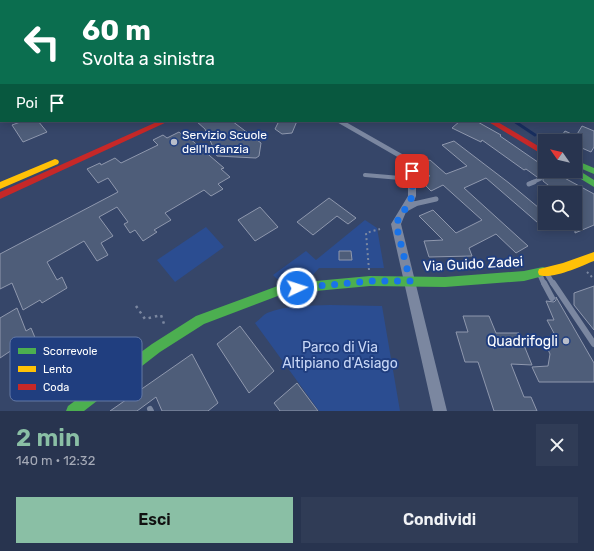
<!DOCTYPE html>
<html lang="it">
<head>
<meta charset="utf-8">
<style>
	:root { --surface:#28344f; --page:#303c56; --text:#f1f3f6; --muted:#a5aab7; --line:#444f66; --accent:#8abfa5 }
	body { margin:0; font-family:Rubik,sans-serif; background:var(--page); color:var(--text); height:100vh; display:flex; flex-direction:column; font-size:15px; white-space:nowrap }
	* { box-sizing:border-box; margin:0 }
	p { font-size:13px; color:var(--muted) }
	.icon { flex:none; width:22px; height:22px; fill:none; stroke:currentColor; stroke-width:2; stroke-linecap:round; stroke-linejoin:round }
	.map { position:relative; height:411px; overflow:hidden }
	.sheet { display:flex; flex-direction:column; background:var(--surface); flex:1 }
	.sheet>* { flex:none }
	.hud { position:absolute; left:0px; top:0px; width:594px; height:122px; box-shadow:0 2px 10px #0003,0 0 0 1px var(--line); background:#0b6e4f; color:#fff; overflow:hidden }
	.needle { width:26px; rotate:304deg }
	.tools { position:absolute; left:538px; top:134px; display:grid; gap:8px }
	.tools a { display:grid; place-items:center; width:44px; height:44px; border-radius:0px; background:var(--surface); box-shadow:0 2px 10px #0003,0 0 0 1px var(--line); font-size:20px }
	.pin { position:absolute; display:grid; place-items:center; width:34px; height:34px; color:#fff; margin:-17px; border-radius:8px; box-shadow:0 2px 6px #0006 }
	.me { position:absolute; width:44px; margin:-22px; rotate:86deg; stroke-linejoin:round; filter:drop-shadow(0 0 3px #0008) }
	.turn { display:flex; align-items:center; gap:14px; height:84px; padding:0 16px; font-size:18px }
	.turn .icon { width:52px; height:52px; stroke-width:2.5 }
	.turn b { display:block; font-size:28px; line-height:34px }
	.then { display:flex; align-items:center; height:38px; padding:0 16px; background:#0003; gap:8px; font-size:15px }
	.round { display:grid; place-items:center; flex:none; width:42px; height:42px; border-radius:0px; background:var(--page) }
	.overview { display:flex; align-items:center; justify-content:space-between; height:68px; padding:0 16px }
	h1 { font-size:24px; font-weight:600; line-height:30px; color:var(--accent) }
	.cta { display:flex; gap:8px; margin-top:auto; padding:8px 16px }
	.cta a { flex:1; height:46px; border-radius:0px; background:var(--accent); color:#111; font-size:16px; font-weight:600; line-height:46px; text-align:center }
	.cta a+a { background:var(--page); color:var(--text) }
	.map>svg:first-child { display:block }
	.green { fill:#2b4d91 }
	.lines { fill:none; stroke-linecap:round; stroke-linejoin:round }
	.stream { stroke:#182e5f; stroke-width:3 }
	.building { fill:#4e5d79; stroke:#8f98ae }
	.path-far1 { stroke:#7b87a0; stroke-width:2; stroke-dasharray:2 3; stroke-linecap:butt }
	.path { stroke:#7b87a0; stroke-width:2.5; stroke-dasharray:2.5 4; stroke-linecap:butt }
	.lane-far2 { stroke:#7b87a0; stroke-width:4 }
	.lane-far1 { stroke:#7b87a0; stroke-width:5 }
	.lane { stroke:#7b87a0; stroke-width:6 }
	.street { fill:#7b87a0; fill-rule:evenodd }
	.fast { fill:#4caf50; fill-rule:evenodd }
	.slow { fill:#ffc107; fill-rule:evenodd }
	.jam { fill:#c62828; fill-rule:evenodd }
	.route { stroke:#1a73e8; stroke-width:7; stroke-dasharray:0 12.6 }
	.poi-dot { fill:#b9beca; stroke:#203e7f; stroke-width:1.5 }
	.labels { text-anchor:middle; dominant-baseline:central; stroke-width:4; stroke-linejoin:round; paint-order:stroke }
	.poi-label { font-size:12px; fill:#fff; stroke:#203e7f; text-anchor:start }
	.near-street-label { font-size:14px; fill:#fff; stroke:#203e7f }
	.near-poi-label { font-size:14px; fill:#fff; stroke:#203e7f; text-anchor:end }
	.near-park-label { font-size:14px; fill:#c8d7f6; stroke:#203e7f }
	.key { fill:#203e7f; stroke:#6378a5; stroke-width:1 }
	.key-label { font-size:11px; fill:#fff }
</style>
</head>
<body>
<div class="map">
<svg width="594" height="411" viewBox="0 0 594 411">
	<rect width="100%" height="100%" fill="#364669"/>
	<path class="green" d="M365,220L377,228L384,268H319L313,275L277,279L273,275L306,251L316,260Z
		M206,227L224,247L175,282L157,260Z
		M330,305L382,306L400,411H319L255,323C259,320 263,315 267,313C286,305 310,306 330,305Z"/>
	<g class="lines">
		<path class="stream" d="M514,121L535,135"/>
	</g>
	<path class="building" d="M23,121H38L47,132L23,142L12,125Z
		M196,121H232L261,143L259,156L256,158L217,156L205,129Z
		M279,121H297L292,133L282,134L275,129Z
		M460,121H476L501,135L500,136L545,167V171H551L552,176L559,175L594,194V225L575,233V193H558L543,181V179L542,176L537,177L526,169L524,170L482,140L481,142L452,128Z
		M582,126L594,131V147L591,152L575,145V141H558L565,131L576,136Z
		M179,132L186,138L188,137L224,168L221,169L230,177L218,184L223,189L211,196L204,190L165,213L171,220L154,230L157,232L143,241L135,230L130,233L124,224L128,222L117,207L99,217L113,236L101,243L108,255L97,261L84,241L47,262L57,280L62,277L67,288L42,303L40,300L23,310L12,283L0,289V254L118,192L108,178L98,183L87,169L100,163L101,165L115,158L121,163L158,145L153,140L163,135L167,138Z
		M454,141L509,183L545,213V229L486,178L464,188L528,246L516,253L496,234L469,248L472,256L429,257L424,241L443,240L419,216L433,210L456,233L482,220L443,185L431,191L420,180L430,176L419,165L430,160L446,174L467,166L442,145Z
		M329,198L356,218L348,224L337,216L313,235L297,222Z
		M260,207L278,227L255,241L238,220Z
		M339,251H351L352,260H339Z
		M594,286V330L574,305V293Z
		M556,297L594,363V382H539L532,367L548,366L550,354L546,345L556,337L547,320H554L546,301L554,302L556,300Z
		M17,308L26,331L31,328L36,340L17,353L15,348L0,358V318Z
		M463,316H489L496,333H519L532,365L511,364L524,397H531L537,411H494L478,362H465L456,332H468Z
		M240,326L274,371L249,393L217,344Z
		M192,354L218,403L208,411H162L156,397L137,411H110Z
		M297,383L318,411H280L274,403Z"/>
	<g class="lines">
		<path class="path-far1" d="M369,270L366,233L380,229
			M587,272L594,279"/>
		<path class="path" d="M136,306L145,319L161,315L165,327"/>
		<path class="lane-far2" d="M554,173L557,171
			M365,175L412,179
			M531,183L540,179"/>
		<path class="lane-far1" d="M529,184L534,182
			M414,204L436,199
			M547,274L553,284
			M540,275L544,284"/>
		<path class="lane" d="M544,283L552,298
			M553,283L594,344
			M150,409L151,411"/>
		<path class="street" d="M335,121H344L416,162V196L414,201L418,204L417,206L406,212L401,224L447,411H433L391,224L408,196V163Z"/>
		<path class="fast" d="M593,72H594V76H593Z
			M575,160L594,168V174L575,166Z
			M575,168L594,180V187L571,173L570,171H575Z
			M543,267L547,269L548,272L547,275L524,281L445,287L370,286L283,294L204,324L160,352L84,411H66L68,406L152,344L196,316L283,284L370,276L445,277L524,271Z"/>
		<path class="slow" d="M55,159L58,160L59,162L58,164L0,189V182Z
			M594,252V261C581,266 552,280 539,275L538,272L539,269L563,263Z"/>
		<path class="jam" d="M159,121H169L0,199V192Z
			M487,121H496L545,150V156Z"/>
	</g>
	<linearGradient id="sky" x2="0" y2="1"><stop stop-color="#1e263a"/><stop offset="0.41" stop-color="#4c5d81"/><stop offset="1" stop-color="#4c5d81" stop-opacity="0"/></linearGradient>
	<rect width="594" height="99" fill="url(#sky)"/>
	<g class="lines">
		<path class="route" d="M297,288L370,281H410L396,224C400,215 409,205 412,196C413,188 412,179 412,171"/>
	</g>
	<g class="poi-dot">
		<circle cx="174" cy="142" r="4"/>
		<circle cx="566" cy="341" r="4"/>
	</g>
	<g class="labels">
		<g class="poi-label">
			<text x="182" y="135">Servizio Scuole<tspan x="182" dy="14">dell'Infanzia</tspan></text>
		</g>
		<g class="near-street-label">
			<text transform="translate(473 264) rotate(-3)">Via Guido Zadei</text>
		</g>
		<g class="near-poi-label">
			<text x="558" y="341">Quadrifogli</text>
		</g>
		<g class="near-park-label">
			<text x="340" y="347">Parco di Via<tspan x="340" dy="16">Altipiano d'Asiago</tspan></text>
		</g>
	</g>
	<rect x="10" y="337" width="132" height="64" rx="6" class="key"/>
	<rect x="18" y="348" width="18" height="6" fill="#4caf50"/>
	<rect x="18" y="366" width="18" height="6" fill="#ffc107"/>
	<rect x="18" y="384" width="18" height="6" fill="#c62828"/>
	<g class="key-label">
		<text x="43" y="355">Scorrevole</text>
		<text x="43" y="373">Lento</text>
		<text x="43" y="391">Coda</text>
	</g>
</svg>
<div class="tools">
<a><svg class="needle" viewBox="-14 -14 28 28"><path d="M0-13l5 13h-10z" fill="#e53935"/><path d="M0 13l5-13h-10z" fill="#a5aab7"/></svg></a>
<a><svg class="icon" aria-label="search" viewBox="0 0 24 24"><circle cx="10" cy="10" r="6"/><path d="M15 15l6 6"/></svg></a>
</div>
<div class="pin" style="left:412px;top:171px;background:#d93025"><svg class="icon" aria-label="arrive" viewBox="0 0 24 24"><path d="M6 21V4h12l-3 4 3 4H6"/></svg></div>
<svg class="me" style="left:297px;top:288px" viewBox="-20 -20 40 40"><circle r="17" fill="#1a73e8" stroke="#fff" stroke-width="3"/><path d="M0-11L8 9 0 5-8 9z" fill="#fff"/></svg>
<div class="hud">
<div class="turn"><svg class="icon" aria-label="left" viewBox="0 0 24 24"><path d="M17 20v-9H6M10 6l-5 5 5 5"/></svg><div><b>60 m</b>Svolta a sinistra</div></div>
<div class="then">Poi<svg class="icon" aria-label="arrive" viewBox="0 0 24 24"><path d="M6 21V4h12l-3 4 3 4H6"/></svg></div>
</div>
</div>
<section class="sheet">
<div class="overview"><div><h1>2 min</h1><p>140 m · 12:32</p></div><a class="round"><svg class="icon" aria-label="close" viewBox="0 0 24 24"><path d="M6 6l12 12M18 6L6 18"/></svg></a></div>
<div class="cta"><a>Esci</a><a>Condividi</a></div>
</section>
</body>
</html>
